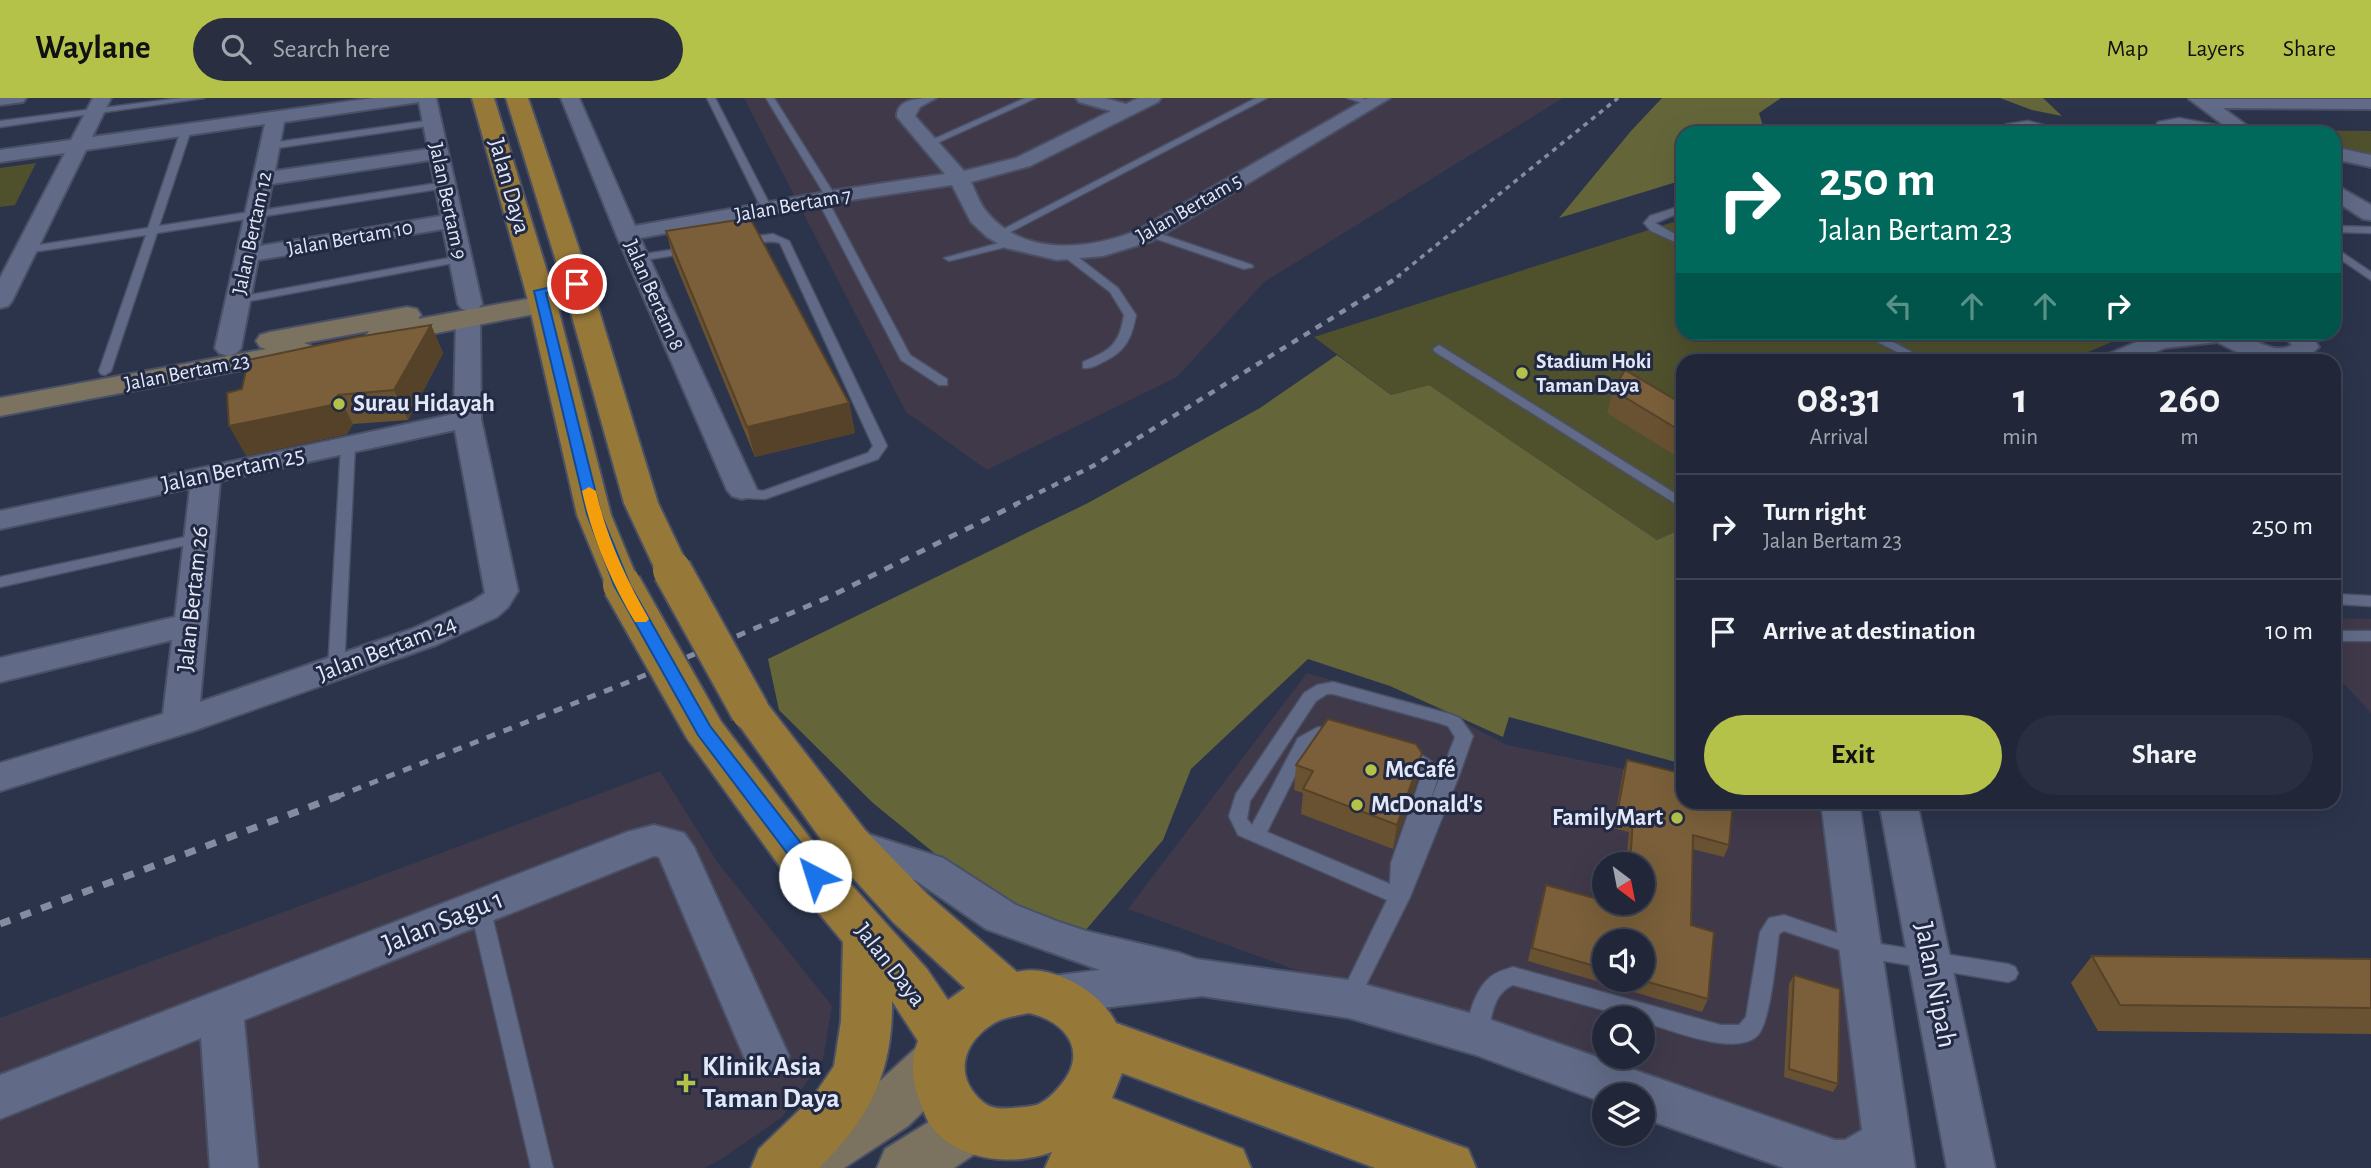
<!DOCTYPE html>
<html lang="en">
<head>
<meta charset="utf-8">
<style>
	:root { --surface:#212739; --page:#292f41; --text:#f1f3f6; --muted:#a2a5ae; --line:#3e4453; --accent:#b4c24a }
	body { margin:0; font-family:"Alegreya Sans",sans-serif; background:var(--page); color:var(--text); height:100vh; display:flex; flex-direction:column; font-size:26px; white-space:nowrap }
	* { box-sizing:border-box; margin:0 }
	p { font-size:23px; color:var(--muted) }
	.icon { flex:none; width:38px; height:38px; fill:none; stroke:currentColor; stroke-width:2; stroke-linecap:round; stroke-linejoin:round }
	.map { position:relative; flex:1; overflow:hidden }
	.sheet { position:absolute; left:1676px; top:256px; width:665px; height:455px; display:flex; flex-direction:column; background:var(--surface); border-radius:21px; box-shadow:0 7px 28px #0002,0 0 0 2px var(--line) }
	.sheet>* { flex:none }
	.top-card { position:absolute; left:1676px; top:28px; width:665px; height:214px; border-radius:21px; box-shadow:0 7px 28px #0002,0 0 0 2px var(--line); background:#00695c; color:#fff; overflow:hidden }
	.needle { width:46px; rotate:148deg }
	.fabs { position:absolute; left:1592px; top:754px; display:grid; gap:14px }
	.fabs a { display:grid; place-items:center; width:63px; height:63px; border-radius:50%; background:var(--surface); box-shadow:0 7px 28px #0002,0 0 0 2px var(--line); font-size:35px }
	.pin { position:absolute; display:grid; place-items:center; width:60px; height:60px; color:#fff; margin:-30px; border:4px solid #fff; border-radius:50%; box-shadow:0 2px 7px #0007 }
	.me { position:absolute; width:77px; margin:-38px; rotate:320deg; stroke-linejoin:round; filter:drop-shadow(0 0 5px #0008) }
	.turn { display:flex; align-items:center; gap:24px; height:147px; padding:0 28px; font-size:32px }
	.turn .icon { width:91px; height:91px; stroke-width:2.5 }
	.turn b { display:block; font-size:49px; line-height:60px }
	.lanes { display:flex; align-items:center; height:66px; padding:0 28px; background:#0003; justify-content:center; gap:35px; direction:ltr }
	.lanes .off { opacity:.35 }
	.eta { display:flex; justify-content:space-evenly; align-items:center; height:119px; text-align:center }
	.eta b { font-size:42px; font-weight:600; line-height:49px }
	.action { display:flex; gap:14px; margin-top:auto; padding:14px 28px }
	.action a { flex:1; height:80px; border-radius:42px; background:var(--accent); color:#111; font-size:28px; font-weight:600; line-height:80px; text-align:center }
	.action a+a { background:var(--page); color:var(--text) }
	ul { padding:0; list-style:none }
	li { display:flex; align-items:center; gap:21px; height:105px; padding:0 28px; border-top:2px solid var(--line) }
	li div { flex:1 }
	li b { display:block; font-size:26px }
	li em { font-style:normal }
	header { display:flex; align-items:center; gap:42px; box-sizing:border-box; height:98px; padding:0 35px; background:var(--accent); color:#111 }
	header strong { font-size:33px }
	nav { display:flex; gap:38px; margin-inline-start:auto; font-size:24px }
	.search { width:490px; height:63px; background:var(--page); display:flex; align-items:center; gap:18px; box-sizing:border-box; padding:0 24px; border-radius:38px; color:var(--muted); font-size:26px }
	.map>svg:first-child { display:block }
	.commercial { fill:#3f394a; fill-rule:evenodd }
	.industrial { fill:#403949 }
	.green { fill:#4f502c }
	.forest { fill:#64663a }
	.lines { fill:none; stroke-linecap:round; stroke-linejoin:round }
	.lane-casing { stroke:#4a5065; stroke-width:3 }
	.street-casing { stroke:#4a5065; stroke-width:4 }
	.secondary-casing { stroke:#4a5065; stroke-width:4 }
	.primary-casing { stroke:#4a5065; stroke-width:4 }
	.lane { fill:#616b87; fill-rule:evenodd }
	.street { fill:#616b87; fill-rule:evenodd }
	.secondary { fill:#7b725f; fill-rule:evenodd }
	.primary { fill:#967838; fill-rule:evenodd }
	.rail-far3 { stroke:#858ca0; stroke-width:3.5; stroke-dasharray:5 5; stroke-linecap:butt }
	.rail-far2 { stroke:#858ca0; stroke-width:4.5; stroke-dasharray:7 7; stroke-linecap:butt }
	.rail-far1 { stroke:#858ca0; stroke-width:5; stroke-dasharray:9 9; stroke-linecap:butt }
	.rail { stroke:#858ca0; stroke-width:7; stroke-dasharray:11 11; stroke-linecap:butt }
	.primary-bridge-casing { stroke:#4a5065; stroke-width:42; stroke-linecap:butt }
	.primary-bridge { stroke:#967838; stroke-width:38 }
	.wall { fill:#695232; fill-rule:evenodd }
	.shaded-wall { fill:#554229 }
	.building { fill:#7a5f3a; stroke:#554229; stroke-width:2 }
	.route { fill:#1a73e8; stroke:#114b97; stroke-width:2 }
	.slow { fill:#f59e0b }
	.poi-dot { fill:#b4c24a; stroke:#222942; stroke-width:2.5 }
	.labels { text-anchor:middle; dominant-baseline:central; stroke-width:6; stroke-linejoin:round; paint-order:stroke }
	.far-street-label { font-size:21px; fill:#e2e8f8; stroke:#222942 }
	.far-poi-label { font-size:21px; font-weight:bold; fill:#e2e8f8; stroke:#222942; text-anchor:start }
	.street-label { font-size:24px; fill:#e2e8f8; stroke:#222942 }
	.poi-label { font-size:24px; font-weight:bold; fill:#e2e8f8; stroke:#222942; text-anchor:start }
	.near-street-label { font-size:28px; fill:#e2e8f8; stroke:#222942 }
	.near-poi-label { font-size:28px; font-weight:bold; fill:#e2e8f8; stroke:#222942; text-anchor:start }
</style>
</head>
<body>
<header>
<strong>Waylane</strong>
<div class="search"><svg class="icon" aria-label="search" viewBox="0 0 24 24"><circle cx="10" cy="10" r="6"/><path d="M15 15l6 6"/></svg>Search here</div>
<nav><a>Map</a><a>Layers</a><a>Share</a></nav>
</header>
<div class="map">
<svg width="2371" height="1070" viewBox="0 0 2371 1070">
	<rect width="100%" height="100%" fill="#2c344c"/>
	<path class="commercial" d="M2334,520L2371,521V615L2335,576Z
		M1307,575L1448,616L1507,647L1683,683L1684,704H1784L1819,711L1871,1070L1640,997L1128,811ZM1605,766H1643V805H1605ZM1605,844H1643V882H1605ZM1605,920H1643V959H1605Z
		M660,673L718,765L832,908L823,961L782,1019L720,1062L704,1070H0V920Z"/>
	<path class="industrial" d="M744,0H1563L1264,184L1177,279L987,372L906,314Z"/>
	<path class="green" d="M2267,32L2371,33V61L2335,52L2334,35H2269Z
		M36,65L15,107L0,109V70Z
		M1683,121L1684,234L2133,235L2069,262H1684L1683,430L1657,442L1429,287L1391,297L1314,239Z"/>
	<path class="forest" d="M1662,0H1781L1759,15L1764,32L1772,35H1684L1683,82L1559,120L1631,33Z
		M2000,0H2043L2062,18L2032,12Z
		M1337,257L1391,297L1429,287L1657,442L1683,430V666L1509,619L1503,639L1390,588L1308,561L1191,671L1163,742L1084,834L1004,812L873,705L779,612L768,561L1088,405L1260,310Z"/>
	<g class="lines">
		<g class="lane-casing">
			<path id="lane" d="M180,0H204L0,29V23Z
				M707,0H715L772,111L771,113L762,111Z
				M766,0H774L836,99L835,101L826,99Z
				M1025,0H1036L933,47L925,45Z
				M1256,0H1267L1001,139L992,137Z
				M1347,0H1362L1376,5L1372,8Z
				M2179,20L2243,32L2248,35C2219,35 2192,24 2164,28L2172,35H2161L2155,29L2158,24Z
				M432,22L436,25L435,27L270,51L265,48L270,45Z
				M2028,23L2047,28L2056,35H2045L2028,28L1982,35L2008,26Z
				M186,29L191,32L159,128L445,84L450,87L445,90L157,135L111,273L105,277L101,276L99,273L146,137L26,155L21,152L26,149L148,130L181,32Z
				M818,99L827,101L910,257L947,281V287H939L901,262L817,101Z
				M1684,107V113L1655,125L1684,141V148L1651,133L1644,125L1650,118Z
				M2334,128L2371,129V135L2334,134Z
				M1149,132L1252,167L1253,169L1244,171L1145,137V133Z
				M773,136L789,143L887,348L878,361L765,401L744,400L735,392L737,389L763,393L868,355L873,348L780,145C765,140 748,150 736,143L741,140Z
				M1010,142L1015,145L1014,147L949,163L944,160Z
				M691,149L696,152L695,154L638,163L633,160L638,157Z
				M2334,149L2371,174V182L2334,157Z
				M1062,153H1070L1118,190L1136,217C1132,239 1126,253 1105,263C1097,267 1091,271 1083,270V264C1110,252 1119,248 1124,217L1110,194L1062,157Z
				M460,158L465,161L464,163L239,205L233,202L239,199Z
				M1858,234H1874L1927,262H1913Z
				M1439,247L1684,401V411L1435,254L1433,251Z
				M348,344L355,348L344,572L336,578L328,572L341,348Z
				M199,436L204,437L206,440L204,443L0,489V479Z
				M2334,496L2371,498V508L2334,506Z
				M2334,533H2371V543H2334Z
				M1333,584L1450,616L1460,620L1473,638L1459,678L1410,799L1356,907L1349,910L1342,907L1339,901L1387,802L1238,737L1229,718L1236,696L1304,595L1317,587ZM1327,596H1333L1439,625L1448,628L1455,639L1426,715L1440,674C1432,660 1410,648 1394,652L1391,657L1394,662L1413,668L1422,676L1391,765L1390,786L1267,734L1310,648L1321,641H1345L1348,637L1345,633L1318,629L1298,640L1252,727L1247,721L1250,703L1316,603Z
				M480,801L487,803L490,809L553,1070H531L470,809L473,803Z
				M1784,817L1861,843L2008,866L2015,869L2018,875L2015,881L2008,884L1861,859L1784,833L1779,836C1776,858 1771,922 1758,937C1737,960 1669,931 1643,924V920H1632L1513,887C1489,898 1494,923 1484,944L1477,946L1470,944C1462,928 1475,893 1488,881C1495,874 1504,872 1513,869L1721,927H1739L1746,919L1760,834L1769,820Z"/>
		</g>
		<g class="street-casing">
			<path id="street" d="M0,0H26L23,4L0,7Z
				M93,0H111L92,39L373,0H436L482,206L478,211L470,213L462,211L458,206L443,131L258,162L241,250L237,255L228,258L219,255L215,250L265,26L86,52L12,203L8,208L0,210V180L65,55L0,64V52L71,42ZM419,4L428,51L275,73L284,24ZM430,62L441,118L260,148L272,86Z
				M561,0H579L635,128L831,93L945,76L897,19C896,0 921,0 936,0L920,9L915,18L964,73L1016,60L1111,13L1079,4L1076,0H1105L1126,6L1138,0H1161L1158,4L1030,68L971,84C976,94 979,105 986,113C1023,159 1087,152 1136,133L1368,0H1390L1152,143L1103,158L1057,162L1006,150L987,139L971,124L952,87L831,105L640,140L757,392L752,398L742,401L732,398L727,392L616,136Z
				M2189,1H2371V11L2223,10L2257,35H2234Z
				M2334,49L2371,57V69L2334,61Z
				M2334,86L2371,107V122L2363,121L2334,102Z
				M468,214L477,216L480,221L481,321L518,493L508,509L497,519L436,547L193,633L0,693V665L163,616L172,542L0,584V560L175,519L190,390L0,431V413L454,316L456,221L459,216ZM455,332L485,495L473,503L412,531L200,604L220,383Z
				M2169,234C2188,234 2218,230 2235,234C2254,239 2272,258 2292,247L2281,234H2309L2319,249L2307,260L2298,262H2263L2241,256L2217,244L2165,250L2136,262H2102L2106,257L2151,238Z
				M1821,704H1859L1915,1070H1784L1643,1020V998H1605V1005L1476,957L1349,920L1202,898L1052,916L1037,910L1030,897L1037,884L1052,878L1100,872L986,831L915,782L835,756L829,745L835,734L849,730L943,760L1016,807L1059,824L1086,833L1180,855L1196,861L1349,882L1477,917L1835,1042H1845L1862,1032Z
				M1879,704H1917L1995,1070H1947Z
				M654,727L684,735L694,749L789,958L782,973L766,979L750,973L659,759L654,758L244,922L258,1070H210L201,940L0,1021V977L627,734Z"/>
		</g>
		<g class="secondary-casing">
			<path id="secondary" d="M581,191L591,193L595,199L591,205L380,246L370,243L366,237L369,233L304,245L310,247L315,253L310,259L0,318V300L266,251L260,249L256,243L260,237L270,234L407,209L417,211L421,217L418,221Z
				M937,941L956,948L963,965L956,982L908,1028L844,1070H761L769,1051L827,1021L870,992L918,948Z
				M969,1003L988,1011L996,1029L988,1047L954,1070H877L885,1051L950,1011Z"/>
		</g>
		<g class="primary-casing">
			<path id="primary" d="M472,0H494L557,206L611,417L640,487L635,495L622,499L609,495L577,417L529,206Z
				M506,0H528L591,186L658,405L690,472L685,480L672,484L659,480L624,405L563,186Z
				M750,598L765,603L865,732L927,796L1017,874C1052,865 1101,894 1116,925L1468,1051L1476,1070H1375L1122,975L1112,1000L1243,1051L1251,1070H1045L1052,1054C1013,1069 954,1063 929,1025C925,1018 922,1009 919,1001C912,981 910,963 918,943L892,903C893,974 870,1020 819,1070H751L759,1051L813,999L834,968L841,923L843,844L781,770L689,643L683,632L689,621L704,617L719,621L813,744L927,871L948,902L965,890L893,824L833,758L729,613L735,603ZM1029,915C1067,924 1089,954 1060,988C1054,995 1047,1002 1039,1006C1032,1009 1021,1009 1013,1010C1002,1011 991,1011 983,1004C951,977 964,941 998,923C1007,919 1019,917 1029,915Z"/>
		</g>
		<use href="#lane" class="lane"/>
		<use href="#street" class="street"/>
		<use href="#secondary" class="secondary"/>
		<use href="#primary" class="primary"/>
		<path class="rail-far3" d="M1397,179L1618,0"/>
		<path class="rail-far2" d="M1014,407L1093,368L1400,178"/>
		<path class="rail-far1" d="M336,699L631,583L829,499L1017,406"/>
		<path class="rail" d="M0,826L341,697"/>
		<g class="primary-bridge-casing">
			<path id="primary-bridge" d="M672,472L750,613
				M622,487L704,632"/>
		</g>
		<use href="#primary-bridge" class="primary-bridge"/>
	</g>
	<path class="wall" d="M666,133L849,305L855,335L755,359L673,160Z
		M431,227L443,255L408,322L353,326L347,336L246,358L242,291Z
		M1613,292L1684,307V363L1607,315Z
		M1627,662L1729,747L1724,759L1692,751L1691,827L1708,901L1702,914L1528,863L1542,800L1546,787L1623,808V805H1643V766H1626L1629,734L1613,730L1623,674ZM1605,844L1643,882H1605Z
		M1296,667L1418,680L1393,751L1301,716L1303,695L1294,692Z
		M2092,858L2371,861V936L2098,933L2071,885Z
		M1794,877L1838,986L1833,994L1784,979L1789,886Z"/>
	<path class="shaded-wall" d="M431,227L443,255L408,322L394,292Z
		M338,297L353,326L347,336L246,358L229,328Z
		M849,305L855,335L755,359L747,329Z
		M1422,655L1418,680L1393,751L1397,727Z"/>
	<path class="building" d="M750,120L849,305L747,329L666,133Z
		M431,227L394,292L338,297L332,307L229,328L227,295L242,291L248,262L357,239Z
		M1625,272L1684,307V335L1613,292Z
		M1328,621L1416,646L1422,655L1397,727L1303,691L1313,673L1296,667Z
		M1627,662L1684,676V704H1733L1729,747L1693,737L1691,827L1714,834L1708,901L1641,882H1643V844H1605V871L1532,850L1546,787L1605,803V805H1611L1627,809V805H1643V766H1630L1633,721L1617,717Z
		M2092,858L2371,861V910L2120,907Z
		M1794,877L1840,891L1838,986L1789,971Z"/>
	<path class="route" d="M577,183L583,186L581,189L546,195L601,416L630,487L710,628L822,772L825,778L822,783L815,785L808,783L698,637L614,487L587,416L534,193Z"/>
	<path class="slow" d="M589,389L596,393C606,438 626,481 649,521L646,524H635C611,484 592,439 582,393Z"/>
	<g class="poi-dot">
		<circle cx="1522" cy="275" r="7"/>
		<circle cx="339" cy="306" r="7"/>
		<circle cx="1371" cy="672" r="7"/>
		<circle cx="1357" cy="707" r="7"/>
		<circle cx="1677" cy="720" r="7"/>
		<path d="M682.5 974.5h7v7h7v7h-7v7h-7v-7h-7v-7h7z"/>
	</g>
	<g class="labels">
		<g class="far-street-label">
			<text transform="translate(448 103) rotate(78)">Jalan Bertam 9</text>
			<text transform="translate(793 107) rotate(-10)">Jalan Bertam 7</text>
			<text transform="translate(1189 110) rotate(-30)">Jalan Bertam 5</text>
			<text transform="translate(252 135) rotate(-78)">Jalan Bertam 12</text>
			<text transform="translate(350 140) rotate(-10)">Jalan Bertam 10</text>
			<text transform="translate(654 197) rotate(66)">Jalan Bertam 8</text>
			<text transform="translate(187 274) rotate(-11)">Jalan Bertam 23</text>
		</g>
		<g class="far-poi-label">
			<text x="1536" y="263">Stadium Hoki<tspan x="1536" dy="24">Taman Daya</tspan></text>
		</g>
		<g class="street-label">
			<text transform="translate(509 88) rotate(74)">Jalan Daya</text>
			<text transform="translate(233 372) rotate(-12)">Jalan Bertam 25</text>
			<text transform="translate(193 501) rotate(-84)">Jalan Bertam 26</text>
			<text transform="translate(387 551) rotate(-21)">Jalan Bertam 24</text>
			<text transform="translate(890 867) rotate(52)">Jalan Daya</text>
		</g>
		<g class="poi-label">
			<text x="353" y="306">Surau Hidayah</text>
			<text x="1385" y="672">McCafé</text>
			<text x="1371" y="707">McDonald's</text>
			<text x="1663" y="720" text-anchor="end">FamilyMart</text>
		</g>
		<g class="near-street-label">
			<text transform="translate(443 824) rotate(-22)">Jalan Sagu 1</text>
			<text transform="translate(1935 887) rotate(79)">Jalan Nipah</text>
		</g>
		<g class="near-poi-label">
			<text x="702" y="969">Klinik Asia<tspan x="702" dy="32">Taman Daya</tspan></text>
		</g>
	</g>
</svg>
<div class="fabs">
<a><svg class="needle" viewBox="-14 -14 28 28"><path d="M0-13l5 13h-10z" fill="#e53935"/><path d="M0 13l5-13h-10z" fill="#a2a5ae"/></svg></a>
<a><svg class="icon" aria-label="sound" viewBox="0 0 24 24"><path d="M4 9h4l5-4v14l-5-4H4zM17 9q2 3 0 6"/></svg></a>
<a><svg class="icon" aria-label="search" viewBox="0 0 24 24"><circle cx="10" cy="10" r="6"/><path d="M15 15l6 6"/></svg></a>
<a><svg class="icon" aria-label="layers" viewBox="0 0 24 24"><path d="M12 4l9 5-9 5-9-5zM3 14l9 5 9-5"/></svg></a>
</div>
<div class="pin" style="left:577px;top:186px;background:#d93025"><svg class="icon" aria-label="arrive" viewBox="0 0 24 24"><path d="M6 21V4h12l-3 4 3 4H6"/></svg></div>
<svg class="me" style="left:815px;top:778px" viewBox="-20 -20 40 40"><circle r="19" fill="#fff"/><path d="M0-13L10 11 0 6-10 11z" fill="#1a73e8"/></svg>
<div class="top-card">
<div class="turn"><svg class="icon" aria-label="right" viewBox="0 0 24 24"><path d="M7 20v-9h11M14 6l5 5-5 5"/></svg><div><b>250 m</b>Jalan Bertam 23</div></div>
<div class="lanes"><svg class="icon off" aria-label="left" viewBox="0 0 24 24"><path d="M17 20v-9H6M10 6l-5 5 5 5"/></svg><svg class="icon off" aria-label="ahead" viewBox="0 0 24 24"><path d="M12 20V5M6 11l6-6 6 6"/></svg><svg class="icon off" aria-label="ahead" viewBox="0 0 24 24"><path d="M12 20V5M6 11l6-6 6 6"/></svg><svg class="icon" aria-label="right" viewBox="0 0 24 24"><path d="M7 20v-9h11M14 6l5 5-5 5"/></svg></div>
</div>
<section class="sheet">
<div class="eta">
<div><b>08:31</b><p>Arrival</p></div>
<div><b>1</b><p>min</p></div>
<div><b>260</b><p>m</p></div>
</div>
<ul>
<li><svg class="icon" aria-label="right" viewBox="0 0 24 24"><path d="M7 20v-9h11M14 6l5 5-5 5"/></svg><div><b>Turn right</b><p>Jalan Bertam 23</p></div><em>250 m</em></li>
<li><svg class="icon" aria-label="arrive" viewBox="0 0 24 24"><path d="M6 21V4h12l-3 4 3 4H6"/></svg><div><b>Arrive at destination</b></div><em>10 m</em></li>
</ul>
<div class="action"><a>Exit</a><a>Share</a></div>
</section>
</div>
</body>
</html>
